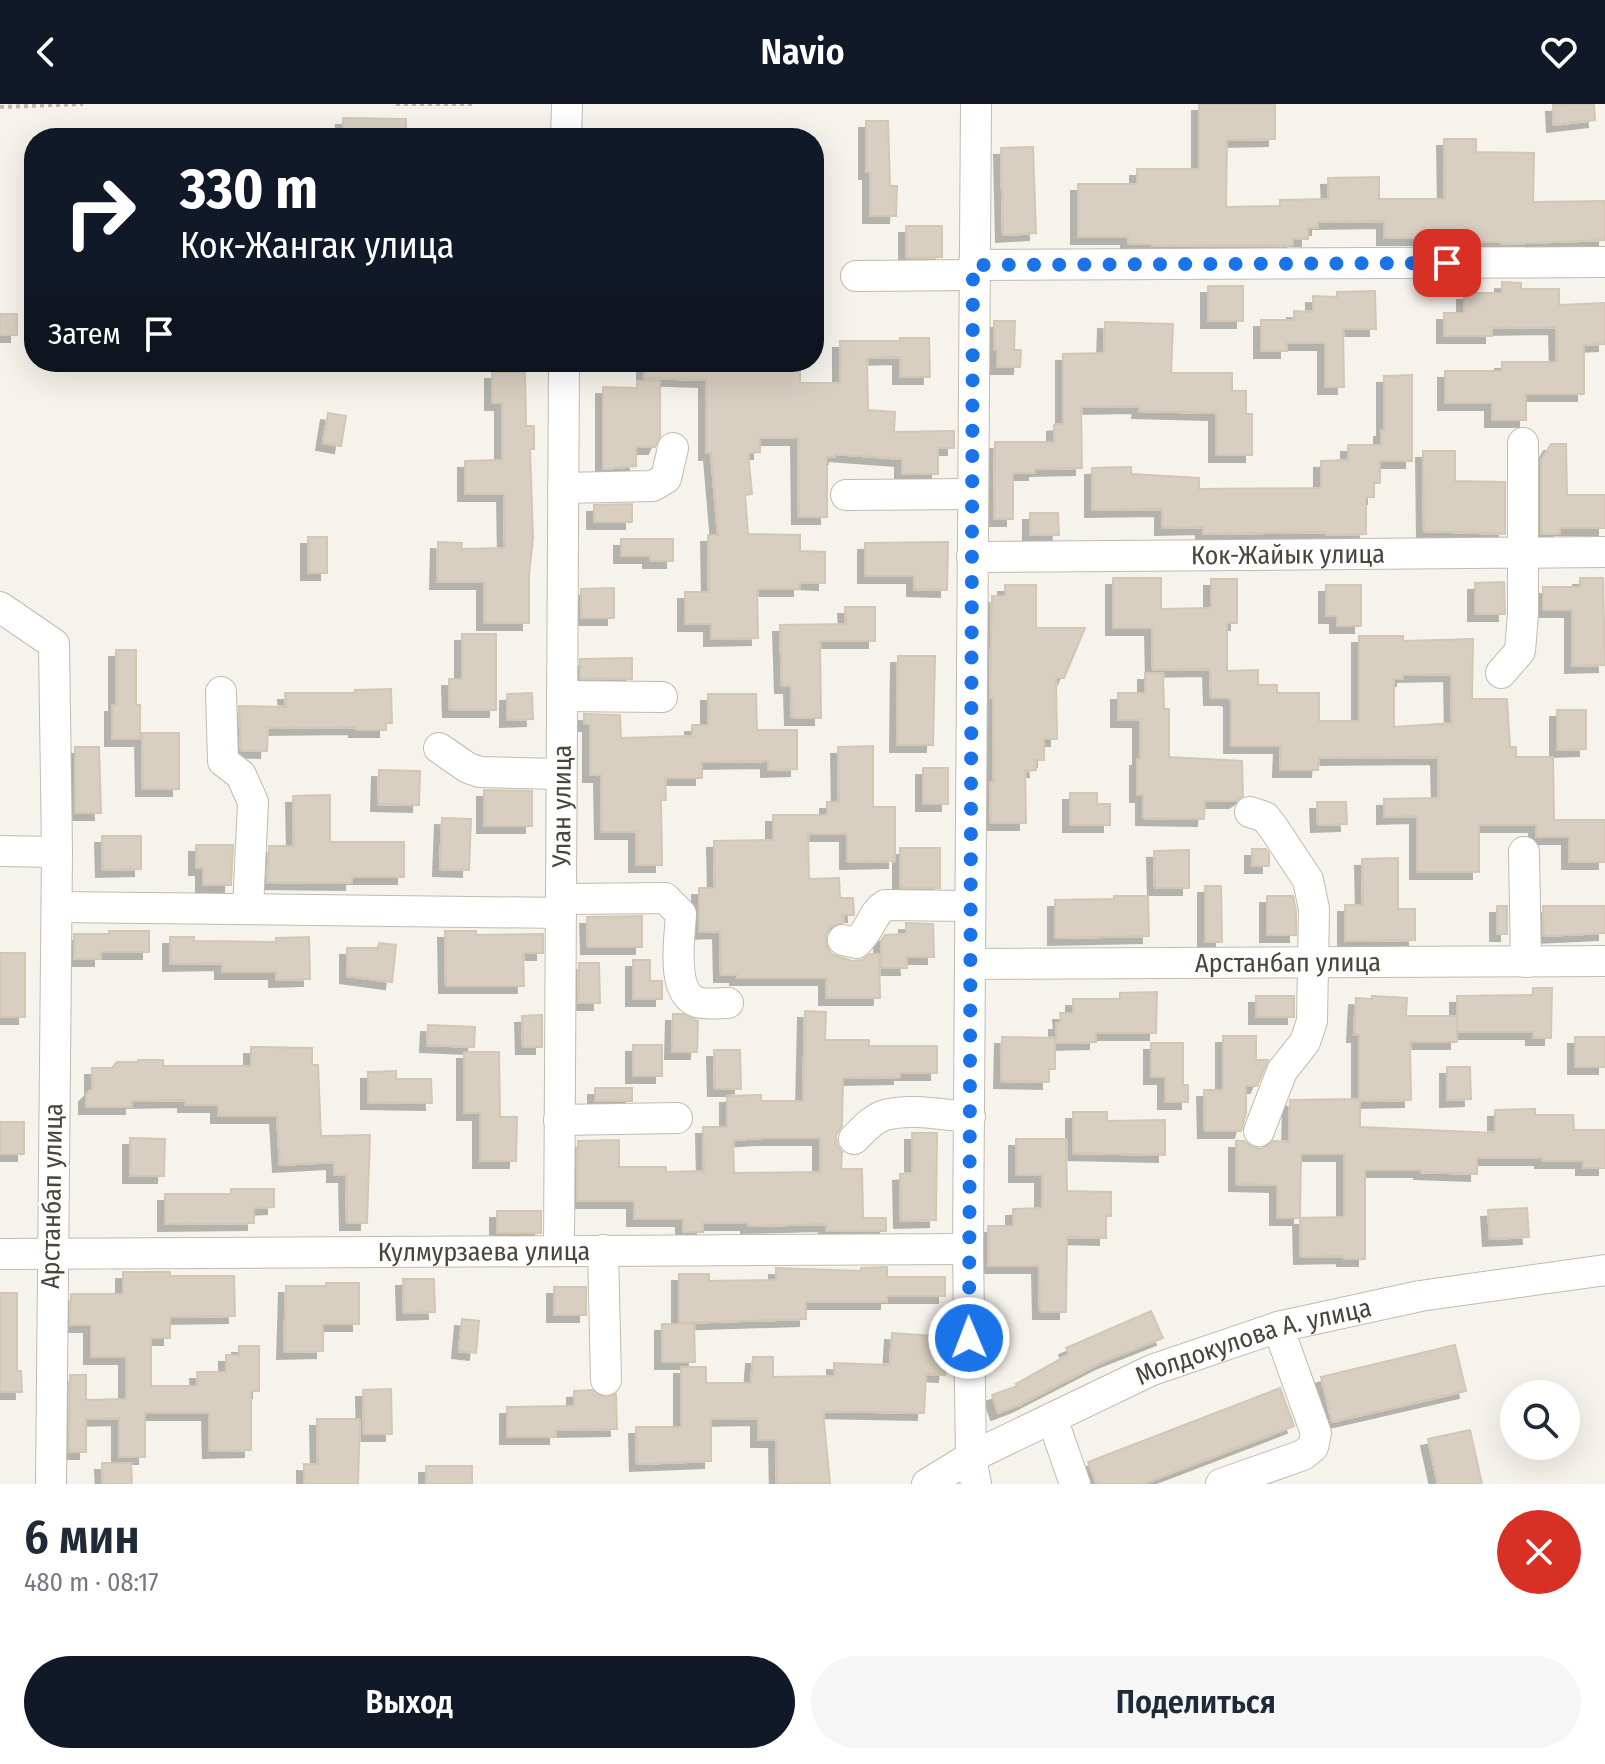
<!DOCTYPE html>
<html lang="ru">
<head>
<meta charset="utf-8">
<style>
	:root { --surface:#fff; --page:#f6f6f7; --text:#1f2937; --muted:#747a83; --accent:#111827 }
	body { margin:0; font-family:"Fira Sans Condensed",sans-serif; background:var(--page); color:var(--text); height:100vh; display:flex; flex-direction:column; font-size:30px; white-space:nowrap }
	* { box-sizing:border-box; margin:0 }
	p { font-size:26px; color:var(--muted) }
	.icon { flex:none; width:44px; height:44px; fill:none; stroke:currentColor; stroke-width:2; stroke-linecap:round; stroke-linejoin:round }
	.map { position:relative; height:1380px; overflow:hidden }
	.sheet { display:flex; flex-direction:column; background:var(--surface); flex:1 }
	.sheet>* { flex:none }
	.top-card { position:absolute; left:24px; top:24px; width:800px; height:244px; border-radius:32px; box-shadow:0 8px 32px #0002; background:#111827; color:#fff; overflow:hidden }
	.controls { position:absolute; left:1500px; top:1276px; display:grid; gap:16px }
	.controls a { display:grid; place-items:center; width:80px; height:80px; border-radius:50%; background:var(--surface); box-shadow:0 8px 32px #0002; font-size:40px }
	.pin { position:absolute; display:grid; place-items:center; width:68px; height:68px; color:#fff; margin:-34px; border-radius:16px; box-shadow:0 4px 12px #0006 }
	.me { position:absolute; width:88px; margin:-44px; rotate:359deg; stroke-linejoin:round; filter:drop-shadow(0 0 6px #0008) }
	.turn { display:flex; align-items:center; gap:28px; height:168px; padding:0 24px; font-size:36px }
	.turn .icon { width:104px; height:104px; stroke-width:2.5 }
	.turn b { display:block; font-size:56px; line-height:68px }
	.then { display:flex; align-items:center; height:76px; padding:0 24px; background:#0003; gap:16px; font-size:30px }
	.round { display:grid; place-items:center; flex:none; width:84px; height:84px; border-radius:42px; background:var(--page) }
	.summary { display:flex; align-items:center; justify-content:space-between; height:136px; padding:0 24px }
	h1 { font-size:48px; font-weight:600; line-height:60px }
	.cta { display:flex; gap:16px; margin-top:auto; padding:16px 24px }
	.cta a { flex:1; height:92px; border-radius:48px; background:var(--accent); color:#fff; font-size:32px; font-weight:600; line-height:92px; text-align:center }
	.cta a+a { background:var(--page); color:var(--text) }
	header { display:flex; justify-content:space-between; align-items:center; height:104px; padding:0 24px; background:var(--accent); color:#fff; font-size:36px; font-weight:600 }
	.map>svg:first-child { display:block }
	.building { fill:#d8cfc1; stroke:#d3c7b4; stroke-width:2; fill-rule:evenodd; filter:url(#shadow) }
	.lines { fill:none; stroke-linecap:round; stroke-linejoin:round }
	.minor-casing { stroke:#c2bbae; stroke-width:32 }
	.path { stroke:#c4b79f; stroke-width:4; stroke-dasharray:4 4; stroke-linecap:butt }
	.minor { stroke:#fff; stroke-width:30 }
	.route { stroke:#1a73e8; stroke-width:14; stroke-dasharray:0 25.2 }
	.labels { text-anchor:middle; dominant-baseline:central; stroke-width:6; stroke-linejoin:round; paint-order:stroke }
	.street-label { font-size:26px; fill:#4b4439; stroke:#fff }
</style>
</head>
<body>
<header><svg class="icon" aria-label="back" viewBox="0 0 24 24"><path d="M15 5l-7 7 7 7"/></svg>Navio<svg class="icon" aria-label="heart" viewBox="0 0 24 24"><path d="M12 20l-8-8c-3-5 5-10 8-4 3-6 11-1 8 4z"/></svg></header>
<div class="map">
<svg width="1605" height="1380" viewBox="0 0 1605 1380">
	<defs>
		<filter id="shadow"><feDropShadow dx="-7" dy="7" stdDeviation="0" flood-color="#0004"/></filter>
	</defs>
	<rect width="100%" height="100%" fill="#f6f3ec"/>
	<path class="building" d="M1199,0H1275V35L1227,36L1226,103L1280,102V96L1329,95L1328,74L1379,73V95H1445L1444,35H1476V48L1534,49L1533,98L1605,97V136L1501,140V138H1444V134H1384V117L1318,118V124H1308V135H1293V141L1152,142V140L1128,139V133H1078V80H1137V65H1199Z
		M1594,0L1595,16L1554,21L1553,1Z
		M343,14L406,15V34H343Z
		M866,17H888L890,82H897L896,112H870V68H866Z
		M1033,43L1036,129L1003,131L1001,44Z
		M906,122H942V153L906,154Z
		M1502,178L1521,179V185H1559V201L1605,199V240L1584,241V290H1526V316H1492V299H1445V267H1502V258H1557L1556,223L1492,224V232H1444V209H1464V189H1502Z
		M1208,182H1243V217H1208Z
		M1375,187L1376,225H1343L1344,283H1325V239H1287V247H1261V216H1294V207L1313,208V192L1337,193V188Z
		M0,210H17V231H0Z
		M994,217H1015L1014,246H1021L1020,263H997V246H994Z
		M1105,218L1173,220L1171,269H1232V287H1246V310H1252V351H1216V309L1139,307L1140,302L1081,303L1082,364L1035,365V369H1013V415H994L995,338H1054V321L1063,320V250L1104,249Z
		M900,234H929L930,273H900V253L867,254L868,306L895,308L894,328L954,327V344H938V370H902V355L835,350V353H827V413H799L798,334H760V348L748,349L752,390L745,391L748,430L800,431V447L825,448V479L800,478V485H757L758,534L711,535V520H685V488H709L708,431H718L711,349H706V276L644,274V258H800V279H840V237H900Z
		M492,268H525L526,322H534V345H530L533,434L529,471V519H484V478H437L438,438L462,439L461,445L505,444L504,390H465V357L502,356V299H492Z
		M1412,271V357H1380V379H1374V393H1366V430L1326,431V428L1203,430V423L1162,424V405L1092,406V364L1131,363V370L1199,374V385L1321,384V357L1348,356V341H1381V326H1384V272Z
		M637,277H660V332L655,343H636V362L603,365V283L637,284Z
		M328,309L346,312L341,342L323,339Z
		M1551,340H1566L1567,391H1605V424H1560V430H1541V357Z
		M1423,347H1455V377L1505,378V430L1424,427Z
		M632,400V418H594V401Z
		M1030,409H1058L1059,431H1030Z
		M308,433H327V469H308Z
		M621,435H673V457H650V452H621Z
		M948,438L947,486L914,485V472H865V439Z
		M1113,474H1161V505L1211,504V475H1237V519H1227V567L1258,566V581H1277V589H1319V617H1359V532H1403V537L1473,535L1472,595H1507L1510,643H1516V653H1553L1554,716H1605V758H1569V733H1536V721H1479V768H1417V712L1384,713V695L1439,694L1438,653L1319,654L1318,666H1280L1281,642H1231V596L1228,594H1211L1210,565L1153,566L1152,524H1113ZM1451,570L1452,619L1394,623V575H1403V571Z
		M1580,474H1603L1605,561L1572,562V506H1543V483H1580Z
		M1504,478L1505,510H1475V479Z
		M1005,481H1036V524H1085L1064,574H1056L1057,635H1044V656H1035L1036,666L1025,667L1026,719H991L990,678H994L993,594H990L992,492H1005Z
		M1326,481H1361V522H1337V512H1326Z
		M614,484V514H581V485Z
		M845,503H875V537H820L821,614H792L791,582H782L780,521L846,520Z
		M462,530H496V606H450L449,575H462Z
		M116,546H136V601H140V635H112V601H116Z
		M898,552H935L933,641H897Z
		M632,554V575L580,574V555Z
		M1145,569H1163L1164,605H1169V653L1242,657L1243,692L1236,697H1205L1204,715L1143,714V691H1137V655H1140V616H1118V589H1145Z
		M391,585L392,619H386V626H356V623L268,624L267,647L241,646L239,602L286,603L285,589H355V586Z
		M532,589L533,615L507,616V590Z
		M708,590H756L757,626H797V665L768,666V657L702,658V674H665L666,696H661L662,761H636V728H602L601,671H590V620H584V610L620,611L621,634L692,632V621H708Z
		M1557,606H1586V645L1557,646Z
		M142,629H179V685H143Z
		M873,642V703H895V757L847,758V730H808L809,775L839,774L840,794H853L854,811H843L844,818L830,823L826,831V840L831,850L852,857L862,856L870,850H879L880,894H826V874H737V871H721L720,827L699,828V784H715L714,737L773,736V711H827V698H839L838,643Z
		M75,643H99L101,709H75Z
		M923,664H948V700H923Z
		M379,666L420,667L419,701L378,700Z
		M484,686L532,687V722H484Z
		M1070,689H1097V700H1110V721H1070Z
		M330,691V738H404V773H352V779L267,778L269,742H294L293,692Z
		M1317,698H1346L1347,720L1318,721Z
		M442,714L471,715L469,766L440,765Z
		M102,732H141V765L103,766Z
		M196,741H233L231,781H203V764H196Z
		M900,744H940V784L900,783Z
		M1252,745H1266L1269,749V762H1252Z
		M1189,746V784H1155L1154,747Z
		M1398,754V805H1415V836L1345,837V801H1363L1362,755Z
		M1205,782H1221L1222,838H1205Z
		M1114,792H1148L1149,832L1055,834V796L1114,795Z
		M1267,792H1293L1296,807V831H1267Z
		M1497,802H1507V830H1497Z
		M1543,802H1605V829L1544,832Z
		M642,812V843H588L587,813Z
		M906,819L933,820L934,853H906L907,864H882L881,837L885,831L906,830Z
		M109,827H149V848H101V855H74V830H109Z
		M445,827H476V831L543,830V849H523L524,882H446Z
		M170,833H194V837L276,838V834L309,833L310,875L276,876V868H222V859L170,860Z
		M379,839L396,841L392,878L347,872V844H378Z
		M0,849H25V913H0Z
		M633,856H650V877H662V895H633Z
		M579,859H599L600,899H578Z
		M1533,884H1552L1551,934H1533V928H1457V892L1533,891Z
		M1157,888L1156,929H1096V938L1056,939V919H1061L1060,909H1073V895H1120V889Z
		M1256,892H1294V913H1256Z
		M1372,892L1407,894L1406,912H1457V938H1410L1411,996L1360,997V1023L1495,1029V1006L1535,1005V1011H1573L1574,1026H1605V1064H1583V1057H1542V1054H1477V1070L1421,1068V1066H1365V1155H1344V1152L1301,1153L1300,1114H1277V1081L1236,1080V1037H1244L1252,1043L1261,1045L1273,1037L1289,1038L1290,996L1359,995V931H1354L1356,894L1372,895ZM1301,1050H1344V1113L1300,1114Z
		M805,907L826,908L825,936H869V942H937V969H900V973L843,974L842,1022L836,1031L837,1041L842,1048L841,1065H862L863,1114H886V1127H826V1120L748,1122V1119H703V1128H683V1115H634V1097H577L578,1037L619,1036V1063H666V1068L704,1067L703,1023H727V992L761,991V997H803ZM762,1034H820V1068L734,1069L733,1036Z
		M673,910H683L698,917L697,948H672Z
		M542,911V943H523L522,912Z
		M428,921L475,923L474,943L427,941Z
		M1223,932H1256V956H1268L1257,982H1246V1009L1241,1027H1205L1204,986H1223Z
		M1002,933L1055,934V965H1049V978L1001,977Z
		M1575,933H1605V963H1575Z
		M1151,939H1183V981H1188V998H1165V973H1151Z
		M633,941H662V972H633Z
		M251,943L312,944V961H318L321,1032L370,1031L367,1119H347L346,1071H334V1058L280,1061L277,1012H218V1001H185V996L132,997V1003H86V991L92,985V964H112L117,958H138V956H163V962H251Z
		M714,946H740L741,985H715Z
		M464,948H499L500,1013H517L516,1057H480V1009H464Z
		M1447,963H1470L1471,995L1447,996Z
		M396,967V975H431L432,999L368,998V968Z
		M595,984H632V997H595Z
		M1073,1008H1107V1017L1165,1016V1051L1073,1049Z
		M0,1018H24V1050H0Z
		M912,1029H937L936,1116L901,1117L900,1070L912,1069Z
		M130,1034L165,1035L164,1072H130Z
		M1016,1035H1066L1067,1087L1111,1088V1112H1106V1134L1067,1133L1066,1208H1040L1039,1162H988V1122H1013V1105L1042,1104V1071H1016Z
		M231,1085H274V1103L254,1104V1119L165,1120V1090H231Z
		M1527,1104L1529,1133L1490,1135L1488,1106Z
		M497,1107H541V1129H497Z
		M887,1163V1173H945V1192H887V1198H806V1215L679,1219V1170H709V1177L776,1176V1164L861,1167V1164Z
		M123,1168H170V1172H234L235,1212L170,1213V1234H151V1282H198L197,1268H226V1251H239V1242H259V1287H251V1346L210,1347L209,1309H145V1353H119V1314L86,1315V1348H69L70,1271H86V1296L126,1295V1253H91V1221H70L71,1190H123Z
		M403,1175H434L435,1208L404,1209Z
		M326,1179H359V1220H323V1247L284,1248L286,1182H326Z
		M554,1183H586V1211H554Z
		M0,1189H17V1267H21L22,1288H0Z
		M1151,1207L1163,1234L1102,1258L1019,1301L998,1309L992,1291L1017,1282L1016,1280L1069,1250L1066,1244Z
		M462,1215L479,1217L476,1249L459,1247Z
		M662,1220H694L695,1258H662Z
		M892,1229L948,1233L945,1271L926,1270L924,1309L823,1307L830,1379L777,1380L776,1336H758V1314L711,1315V1357L637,1360L636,1323H681V1263H706V1279H751L753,1253H773V1273L834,1272V1259L890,1261Z
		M1455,1241L1466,1287L1332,1318L1321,1273Z
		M1280,1284L1294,1322L1143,1380H1097L1088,1358Z
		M391,1285L392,1330H364L363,1286Z
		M592,1286L606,1294L616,1290L617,1325L556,1326V1333H507V1303L574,1302V1287Z
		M317,1315H360L358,1380H304V1360L318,1361Z
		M1470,1326L1482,1380H1438L1428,1335Z
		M102,1359H131L132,1380H103Z
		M426,1362H472V1380H426Z"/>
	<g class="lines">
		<g class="minor-casing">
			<g id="minor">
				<path d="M566,34L567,0"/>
				<path d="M973,161L1605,158"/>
				<path d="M856,172L973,171"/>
				<path d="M563,384L653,382L666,374L673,344"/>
				<path d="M846,391L972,390"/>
				<path id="s1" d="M972,453L1605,448"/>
				<path d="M0,503L54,540L57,748L51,1380"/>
				<path d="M1501,569L1520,547L1523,510V339"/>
				<path d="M221,588L223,657L241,671L253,698L248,805"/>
				<path d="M562,592L662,593"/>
				<path d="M439,644L468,664L480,668L561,670"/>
				<path d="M1250,708L1265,713L1275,726L1308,776L1314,805L1312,917L1305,938L1282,967L1259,1027"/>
				<path d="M0,747L57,748"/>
				<path d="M1524,748L1526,858"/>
				<path d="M561,795L665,794L681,810C680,833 670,888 697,898C705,901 720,899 728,899"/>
				<path d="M57,803L561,809"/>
				<path d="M843,836L856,839C872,825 871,810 885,801L970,802"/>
				<path id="s2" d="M970,860L1605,857"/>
				<path d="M559,1016L677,1014"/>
				<path d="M854,1035C863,1026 872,1015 885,1011C911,1004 943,1011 970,1013"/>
				<path id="s3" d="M559,1146L564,258"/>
				<path d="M603,1146L606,1276"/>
				<path id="s4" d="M0,1150L968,1145"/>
				<path d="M1052,1314L1075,1380"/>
				<path id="s5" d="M927,1380L971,1353L1152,1266L1278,1223L1420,1192L1605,1166"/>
				<path d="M976,1380L971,1353L968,1145L976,0"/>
				<path d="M1221,1380L1303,1351L1313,1343L1316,1329L1278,1223"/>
			</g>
		</g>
		<path class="path" d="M396,0H476
			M0,3L83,0"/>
		<use href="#minor" class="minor"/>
	</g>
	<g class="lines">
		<path class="route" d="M969,1234L973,161L1447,159"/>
	</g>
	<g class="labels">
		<g class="street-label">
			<text stroke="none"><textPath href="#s1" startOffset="316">Кок-Жайык улица</textPath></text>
			<text stroke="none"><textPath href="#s3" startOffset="444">Улан улица</textPath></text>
			<text stroke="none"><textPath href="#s2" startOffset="318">Арстанбап улица</textPath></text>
			<text transform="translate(52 1092) rotate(-89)">Арстанбап улица</text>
			<text stroke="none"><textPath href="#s4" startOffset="484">Кулмурзаева улица</textPath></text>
			<text stroke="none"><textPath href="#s5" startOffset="358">Молдокулова А. улица</textPath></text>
		</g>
	</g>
</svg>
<div class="controls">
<a><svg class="icon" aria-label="search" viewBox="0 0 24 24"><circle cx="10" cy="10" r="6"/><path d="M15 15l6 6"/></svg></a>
</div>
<div class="pin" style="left:1447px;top:159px;background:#d93025"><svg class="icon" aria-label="arrive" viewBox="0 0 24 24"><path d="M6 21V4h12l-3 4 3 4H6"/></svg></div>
<svg class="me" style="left:969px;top:1234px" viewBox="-20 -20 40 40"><circle r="17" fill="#1a73e8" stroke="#fff" stroke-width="3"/><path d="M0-11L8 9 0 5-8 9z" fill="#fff"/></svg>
<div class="top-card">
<div class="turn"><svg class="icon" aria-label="right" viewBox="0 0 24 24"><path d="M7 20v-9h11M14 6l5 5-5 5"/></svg><div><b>330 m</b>Кок-Жангак улица</div></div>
<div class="then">Затем<svg class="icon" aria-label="arrive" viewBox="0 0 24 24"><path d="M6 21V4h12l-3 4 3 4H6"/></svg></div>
</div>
</div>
<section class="sheet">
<div class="summary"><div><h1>6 мин</h1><p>480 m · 08:17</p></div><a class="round" style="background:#d93025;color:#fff"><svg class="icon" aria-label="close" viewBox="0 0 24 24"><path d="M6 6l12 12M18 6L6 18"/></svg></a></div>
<div class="cta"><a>Выход</a><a>Поделиться</a></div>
</section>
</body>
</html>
